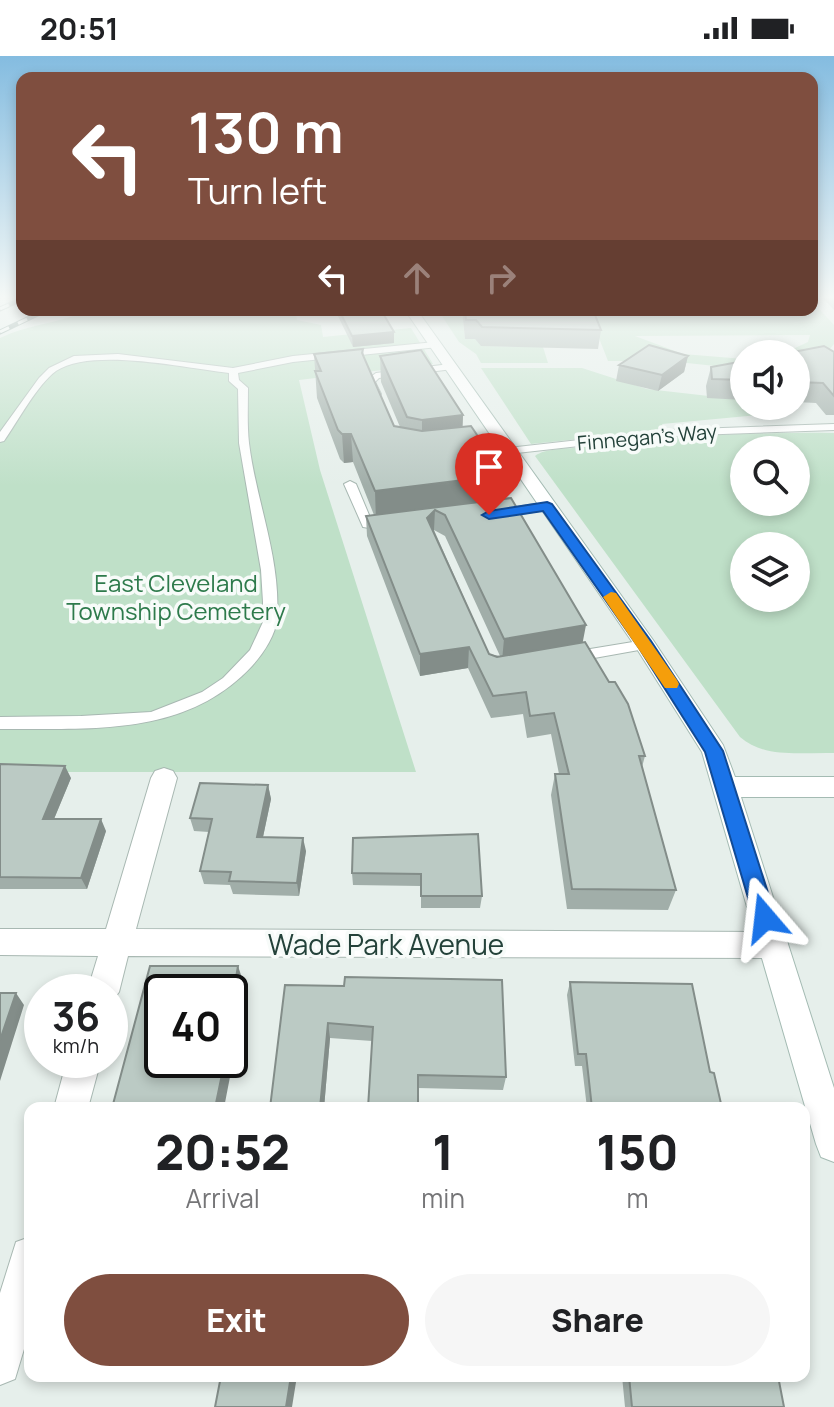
<!DOCTYPE html>
<html lang="en">
<head>
<meta charset="utf-8">
<style>
	:root { --surface:#fff; --page:#f6f6f6; --text:#202124; --muted:#757577; --accent:#7f4e3f }
	body { margin:0; font-family:Manrope,sans-serif; background:var(--page); color:var(--text); height:100vh; display:flex; flex-direction:column; font-size:30px; white-space:nowrap }
	* { box-sizing:border-box; margin:0 }
	p { font-size:26px; color:var(--muted) }
	.icon { flex:none; width:44px; height:44px; fill:none; stroke:currentColor; stroke-width:2; stroke-linecap:round; stroke-linejoin:round }
	.map { position:relative; flex:1; overflow:hidden }
	.panel { position:absolute; left:24px; top:1046px; width:786px; height:280px; display:flex; flex-direction:column; background:var(--surface); border-radius:16px; box-shadow:0 4px 12px #0003 }
	.panel>* { flex:none }
	.banner { position:absolute; left:16px; top:16px; width:802px; height:244px; border-radius:16px; box-shadow:0 4px 12px #0003; background:#7f4e3f; color:#fff; overflow:hidden }
	.fabs { position:absolute; left:730px; top:284px; display:grid; gap:16px }
	.fabs a { display:grid; place-items:center; width:80px; height:80px; border-radius:50%; background:var(--surface); box-shadow:0 4px 12px #0003; font-size:40px }
	.speed { position:absolute; left:24px; top:918px; display:flex; gap:16px; font-size:40px; font-weight:700; text-align:center }
	.speed>* { display:grid; place-content:center; width:104px; height:104px; border-radius:50%; background:var(--surface); box-shadow:0 4px 12px #0003; line-height:1 }
	.speed small { font-size:20px; font-weight:400 }
	.speed .limit { border:4px solid #111; border-radius:12px; background:#fff; color:#111 }
	.pin { position:absolute; display:grid; place-items:center; width:68px; height:68px; color:#fff; margin:-82px -34px; border-radius:50% 50% 50% 0; rotate:-45deg; box-shadow:0 0 8px #0007 }
	.pin .icon { rotate:45deg }
	.me { position:absolute; width:88px; margin:-44px; rotate:343deg; stroke-linejoin:round; filter:drop-shadow(0 0 6px #0008) }
	.turn { display:flex; align-items:center; gap:28px; height:168px; padding:0 40px; font-size:36px }
	.turn .icon { width:104px; height:104px; stroke-width:2.5 }
	.turn b { display:block; font-size:56px; line-height:68px }
	.lanes { display:flex; align-items:center; height:76px; padding:0 40px; background:#0003; justify-content:center; gap:40px; direction:ltr }
	.lanes .off { opacity:.35 }
	.eta { display:flex; justify-content:space-evenly; align-items:center; height:136px; text-align:center }
	.eta b { font-size:48px; font-weight:800; line-height:56px }
	.action { display:flex; gap:16px; margin-top:auto; padding:16px 40px }
	.action a { flex:1; height:92px; border-radius:48px; background:var(--accent); color:#fff; font-size:32px; font-weight:800; line-height:92px; text-align:center }
	.action a+a { background:var(--page); color:var(--text) }
	.status { display:flex; justify-content:space-between; align-items:center; height:56px; padding:0 40px; background:var(--surface); direction:ltr }
	.status svg { height:22px; fill:currentColor }
	.map>svg:first-child { display:block }
	.green { fill:#bfe0c8; fill-rule:evenodd }
	.lines { fill:none; stroke-linecap:round; stroke-linejoin:round }
	.lane-casing { stroke:#a8b8b2; stroke-width:2 }
	.street-casing { stroke:#a8b8b2; stroke-width:2 }
	.secondary-casing { stroke:#a4bbb3; stroke-width:2 }
	.lane { fill:#fff; fill-rule:evenodd }
	.street { fill:#fff; fill-rule:evenodd }
	.secondary { fill:#fff; fill-rule:evenodd }
	.rail-casing { stroke:#5f7d75; stroke-width:5 }
	.rail { stroke:#f7fbf9; stroke-width:3; stroke-dasharray:10; stroke-linecap:butt }
	.wall { fill:#a1aea9; fill-rule:evenodd }
	.shaded-wall { fill:#838d89 }
	.building { fill:#bbcac4; stroke:#838d89; stroke-width:2 }
	.route { fill:#1a73e8; stroke:#114b97; stroke-width:2 }
	.slow { fill:#f59e0b }
	.labels { text-anchor:middle; dominant-baseline:central; stroke-width:7; stroke-linejoin:round; paint-order:stroke }
	.far-street-label { font-size:20px; fill:#24423a; stroke:#f7fbf9 }
	.park-label { font-size:24px; fill:#2d7a4b; stroke:#f7fbf9 }
	.near-street-label { font-size:28px; fill:#24423a; stroke:#f7fbf9 }
</style>
</head>
<body>
<div class="status"><b>20:51</b><svg viewBox="0 0 49 12"><path d="M0 12V9h3v3zM5 12V6h3v6zM10 12V3h3v9zM15 12V0h3v12zM26 1h20v11H26zM47 4h2v5h-2z"/></svg></div>
<div class="map">
<svg width="834" height="1351" viewBox="0 0 834 1351">
	<rect width="100%" height="100%" fill="#e6efeb"/>
	<path class="green" d="M812,245L834,269V288L829,294L782,298L808,286L810,279L635,280L683,298L744,303V313L668,305H608L588,254H812Z
		M89,254H295L297,264L321,269L323,281L411,272L433,308L299,324L320,414L416,716H0V282C29,268 60,267 89,254Z
		M438,254H462L465,283H475L482,290L543,291L548,307H481L476,298L459,286Z
		M481,312H582L647,333L744,344V350H788L792,356L662,368L663,371L655,375L531,388Z
		M834,377V697C802,696 765,703 740,681L535,400C545,392 567,393 582,391C665,380 750,376 834,377ZM744,394H796V446H744ZM744,490H796V542H744Z"/>
	<g class="lines">
		<g class="lane-casing">
			<path id="lane" d="M435,286L438,287V291L293,306L238,317L239,324L248,332C248,350 247,369 249,387C256,445 281,502 277,562C276,579 263,598 252,610C185,682 90,672 0,673V661L81,660L151,656L202,636L223,622L250,594L263,566V546L261,514L239,387L238,333L229,325V317C185,312 92,291 56,315C37,329 18,365 4,385L0,386V376L39,322L49,312L74,300L118,298L233,312L293,300Z
				M450,308L455,311L453,313L379,322L375,326L381,338L376,341L371,338L365,325L376,317Z
				M834,368V374L668,380L508,398L503,395L508,392L668,374Z
				M503,386L507,387V391L465,396L460,393L465,390Z
				M350,425L356,428L372,466L387,469V475L363,471L344,428Z
				M547,446L551,447V453L497,462L491,458L497,454Z
				M645,584L650,586L652,589L650,592L572,606L565,601L572,596Z"/>
		</g>
		<g class="street-casing">
			<path id="street" d="M164,712L173,715L177,722L136,873L773,876L784,879L788,889L784,899L773,902L128,900L119,936L110,948V936H87L98,900L0,899V873H106L151,722L155,715Z
				M67,1004H101L88,1052H54Z
				M30,1181V1273L15,1323L0,1329V1237L16,1186Z"/>
		</g>
		<g class="secondary-casing">
			<path id="secondary" d="M405,254H417L653,584L723,689L735,721H834V741H741L834,1032V1106L821,1101L816,1088L702,696L637,593Z"/>
		</g>
		<use href="#lane" class="lane"/>
		<use href="#street" class="street"/>
		<use href="#secondary" class="secondary"/>
		<g class="rail-casing">
			<path id="rail" d="M0,253L22,243
				M0,276L46,254"/>
		</g>
		<use href="#rail" class="rail"/>
	</g>
	<path class="wall" d="M821,240H834V254Z
		M335,254H386L387,260H384L394,276V287L353,291Z
		M462,254H593L601,274L598,293L481,290L475,283H465Z
		M363,293L364,301L394,370L400,371L381,326L380,300L463,359L462,371L645,700L642,711L676,834L668,854L567,853L551,739L555,718H559L551,678L527,682L523,658L491,662L468,612L420,620L367,480L366,460L374,459L353,406L344,407L340,403L317,342L314,298ZM434,474L445,480L500,600L489,598Z
		M834,296V359H826L816,347L796,346V298Z
		M688,300L684,316L658,335L616,325L619,309Z
		M744,305V344L707,342L706,330L711,311Z
		M0,708L71,722L54,763L106,775L87,833H0Z
		M268,729L271,743L263,781L306,795L299,840L233,838L230,829L204,828L200,815L209,776L194,775L190,762Z
		M353,782L482,840L480,852H421V830L353,829L352,817Z
		M570,926L710,1016L722,1052H587L582,1010H575L567,939Z
		M285,929L506,1021L503,1034L418,1032L372,985L330,982L324,1052H270Z
		M622,1320H778L784,1351H625Z"/>
	<path class="shaded-wall" d="M394,276V287L353,291L352,280Z
		M688,300L684,316L658,335L662,319Z
		M463,359L462,388L422,392V364Z
		M342,378H351L353,406L344,407Z
		M504,419L501,449L435,454L434,474L427,482L376,465L375,435Z
		M586,569L582,590L502,605L504,583Z
		M469,591L468,612L420,620V598Z
		M65,710L71,722L49,775L43,763Z
		M268,729L271,743L260,795L257,781Z
		M101,763L106,775L87,833L81,822Z
		M303,782L306,795L299,840L297,827Z
		M238,910L243,925L242,934L245,943L224,1052H215L225,1004H230V978Z
		M16,937L24,949L0,1025V984Z
		M328,967L330,982L324,1052H320Z
		M291,1320H297L292,1351H286Z"/>
	<path class="building" d="M339,254H381L394,276L352,280Z
		M465,254H593L601,274L482,271L476,264H466Z
		M649,289L688,300L662,319L619,309Z
		M824,290L834,296V340L823,327L796,326V298H783Z
		M363,293L362,297L394,370L422,375L471,370L504,419L375,435L351,378H342L338,374L315,315H321L314,298Z
		M421,294L463,359L422,364L407,361L380,300Z
		M744,305V324L712,323L711,311Z
		M511,442L586,569L504,583L445,459L435,454L427,462L489,598L497,601L585,586L609,626H615L628,648L645,700H639L676,834L572,833L555,718H569L554,657L530,660L526,636L493,640L469,591L420,598L366,460Z
		M0,708L65,710L43,763H101L81,822L0,821Z
		M200,727L268,729L257,781L303,782L297,827L229,825L231,816L200,815L212,763L190,762Z
		M478,778L482,840H421V818L352,817L353,782Z
		M150,910H238L235,928H240L230,978V936H162V1004H225L215,1052H112Z
		M345,921L502,924L506,1021L418,1019V1052H368L373,971L328,967L320,1052H270L285,929L344,930Z
		M570,926L692,928L710,1016L714,1017L722,1052H592L586,998H578Z
		M0,937H16L0,984Z
		M221,1320H291L286,1351H215Z
		M629,1320H778L784,1351H632Z"/>
	<linearGradient id="sky" x2="0" y2="1"><stop stop-color="#84bce0"/><stop offset="0.56" stop-color="#f4f8f6"/><stop offset="1" stop-color="#f4f8f6" stop-opacity="0"/></linearGradient>
	<rect width="834" height="430" fill="url(#sky)"/>
	<path class="route" d="M547,446L552,448L651,585L723,695L776,862L773,869L765,872L757,869L754,862L705,696L639,592L543,455L489,463L482,459L489,455Z"/>
	<path class="slow" d="M611,536L616,537L677,624L679,628L677,632H665L603,541Z"/>
	<g class="labels">
		<g class="far-street-label">
			<text transform="translate(647 381) rotate(-5)">Finnegan's Way</text>
		</g>
		<g class="park-label">
			<text x="176" y="526">East Cleveland<tspan x="176" dy="28">Township Cemetery</tspan></text>
		</g>
		<g class="near-street-label">
			<text x="386" y="888">Wade Park Avenue</text>
		</g>
	</g>
</svg>
<div class="fabs">
<a><svg class="icon" aria-label="sound" viewBox="0 0 24 24"><path d="M4 9h4l5-4v14l-5-4H4zM17 9q2 3 0 6"/></svg></a>
<a><svg class="icon" aria-label="search" viewBox="0 0 24 24"><circle cx="10" cy="10" r="6"/><path d="M15 15l6 6"/></svg></a>
<a><svg class="icon" aria-label="layers" viewBox="0 0 24 24"><path d="M12 4l9 5-9 5-9-5zM3 14l9 5 9-5"/></svg></a>
</div>
<div class="speed"><div>36<small>km/h</small></div><div class="limit">40</div></div>
<div class="pin" style="left:489px;top:459px;background:#d93025"><svg class="icon" aria-label="arrive" viewBox="0 0 24 24"><path d="M6 21V4h12l-3 4 3 4H6"/></svg></div>
<svg class="me" style="left:765px;top:862px" viewBox="-20 -20 40 40"><path d="M0-17L14 15 0 8-14 15z" fill="#1a73e8" stroke="#fff" stroke-width="4"/></svg>
<div class="banner">
<div class="turn"><svg class="icon" aria-label="left" viewBox="0 0 24 24"><path d="M17 20v-9H6M10 6l-5 5 5 5"/></svg><div><b>130 m</b>Turn left</div></div>
<div class="lanes"><svg class="icon" aria-label="left" viewBox="0 0 24 24"><path d="M17 20v-9H6M10 6l-5 5 5 5"/></svg><svg class="icon off" aria-label="ahead" viewBox="0 0 24 24"><path d="M12 20V5M6 11l6-6 6 6"/></svg><svg class="icon off" aria-label="right" viewBox="0 0 24 24"><path d="M7 20v-9h11M14 6l5 5-5 5"/></svg></div>
</div>
<section class="panel">
<div class="eta">
<div><b>20:52</b><p>Arrival</p></div>
<div><b>1</b><p>min</p></div>
<div><b>150</b><p>m</p></div>
</div>
<div class="action"><a>Exit</a><a>Share</a></div>
</section>
</div>
</body>
</html>
